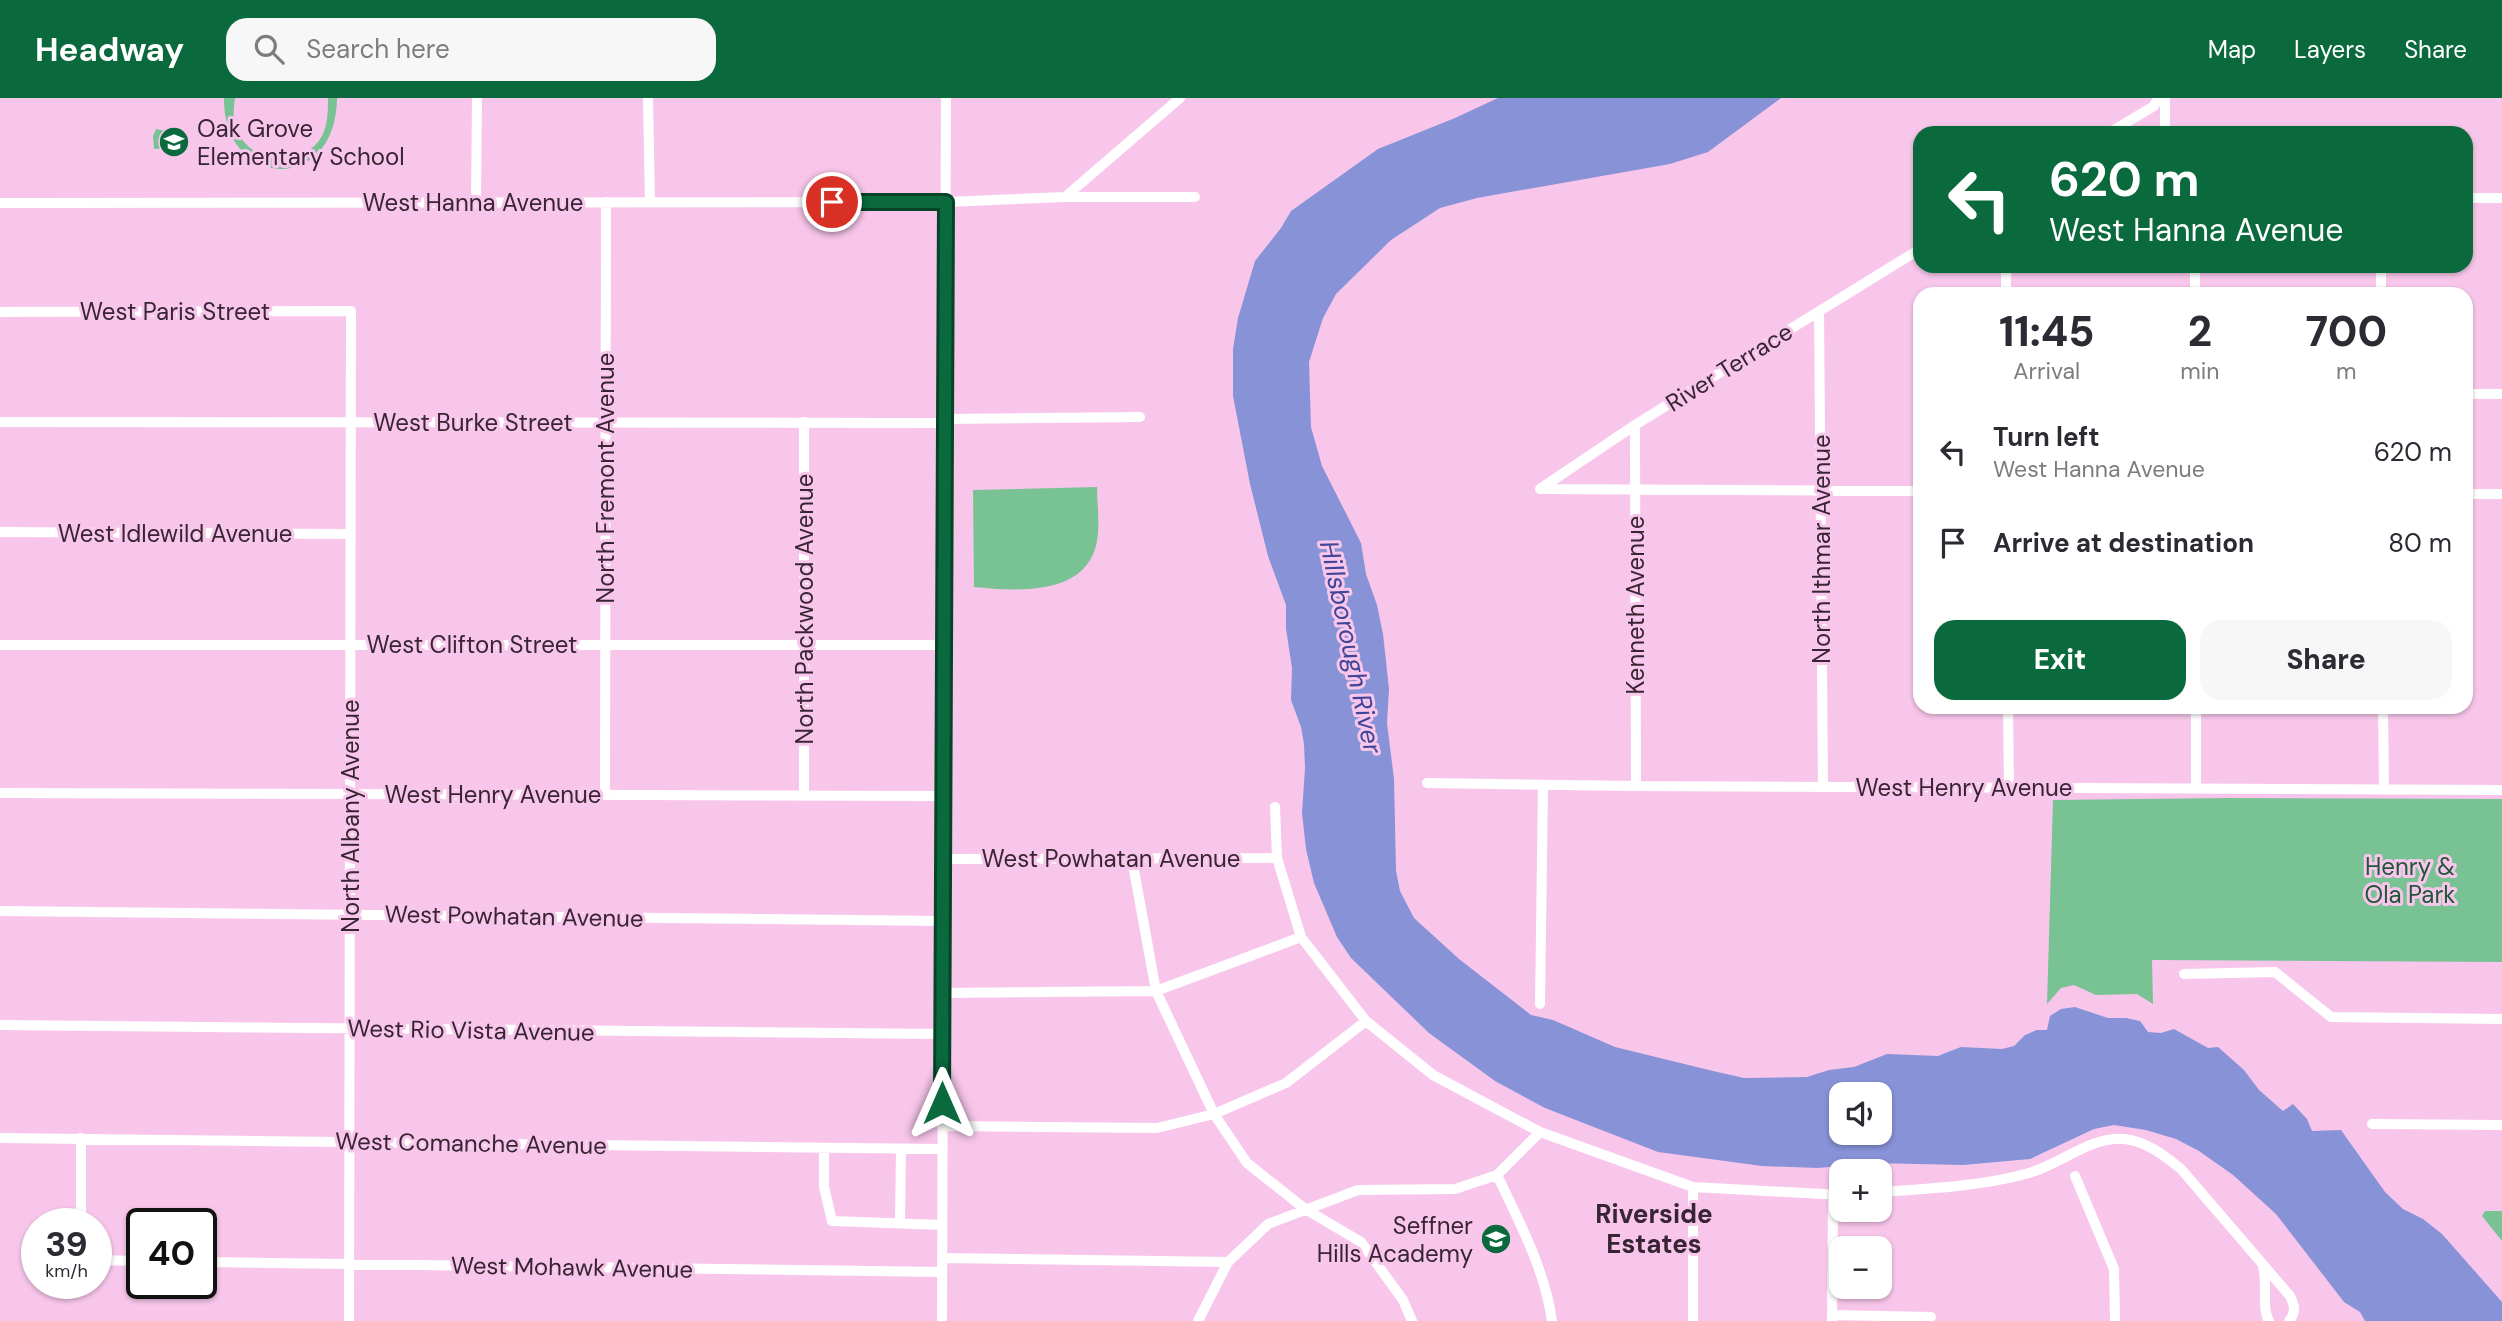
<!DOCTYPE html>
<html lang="en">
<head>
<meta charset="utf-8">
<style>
	:root { --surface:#fff; --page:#f7f7f7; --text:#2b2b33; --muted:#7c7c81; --accent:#0a693d }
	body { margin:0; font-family:"DM Sans",sans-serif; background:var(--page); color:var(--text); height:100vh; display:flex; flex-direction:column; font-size:26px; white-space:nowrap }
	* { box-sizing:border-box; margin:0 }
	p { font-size:23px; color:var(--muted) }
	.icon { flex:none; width:38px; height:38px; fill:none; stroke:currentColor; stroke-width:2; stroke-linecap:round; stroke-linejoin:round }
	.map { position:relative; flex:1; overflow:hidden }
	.panel { position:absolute; left:1913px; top:189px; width:560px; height:427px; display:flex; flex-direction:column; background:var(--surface); border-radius:21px; box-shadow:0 2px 5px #0004 }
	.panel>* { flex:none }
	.guide { position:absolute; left:1913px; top:28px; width:560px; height:147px; border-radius:21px; box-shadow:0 2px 5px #0004; background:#0a693d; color:#fff; overflow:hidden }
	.tools { position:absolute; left:1829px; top:984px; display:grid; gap:14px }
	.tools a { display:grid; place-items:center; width:63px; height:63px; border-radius:14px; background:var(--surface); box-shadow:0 2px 5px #0004; font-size:35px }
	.speed { position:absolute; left:21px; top:1110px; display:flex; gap:14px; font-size:35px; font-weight:700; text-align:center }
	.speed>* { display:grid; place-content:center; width:91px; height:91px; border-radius:50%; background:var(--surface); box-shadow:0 2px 5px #0004; line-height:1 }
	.speed small { font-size:18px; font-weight:400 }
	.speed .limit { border:4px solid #111; border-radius:10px; background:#fff; color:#111 }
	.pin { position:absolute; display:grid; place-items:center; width:60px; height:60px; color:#fff; margin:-30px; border:4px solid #fff; border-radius:50%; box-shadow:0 2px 7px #0007 }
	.me { position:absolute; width:77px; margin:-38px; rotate:0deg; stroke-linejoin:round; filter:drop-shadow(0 0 5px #0008) }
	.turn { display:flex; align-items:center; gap:24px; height:147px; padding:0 21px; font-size:32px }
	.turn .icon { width:91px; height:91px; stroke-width:2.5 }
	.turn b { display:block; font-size:49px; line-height:60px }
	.eta { display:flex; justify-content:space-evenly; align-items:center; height:119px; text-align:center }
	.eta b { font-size:42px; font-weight:800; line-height:49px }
	.action { display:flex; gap:14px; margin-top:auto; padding:14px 21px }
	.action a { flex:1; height:80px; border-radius:21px; background:var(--accent); color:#fff; font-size:28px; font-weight:800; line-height:80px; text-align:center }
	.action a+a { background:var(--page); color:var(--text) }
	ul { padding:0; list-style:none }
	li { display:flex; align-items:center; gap:21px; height:91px; padding:0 21px }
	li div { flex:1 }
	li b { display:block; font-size:26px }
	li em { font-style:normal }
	header { display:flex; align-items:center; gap:42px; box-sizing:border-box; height:98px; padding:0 35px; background:var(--accent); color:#fff }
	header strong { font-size:33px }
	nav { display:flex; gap:38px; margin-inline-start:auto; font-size:24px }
	.search { width:490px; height:63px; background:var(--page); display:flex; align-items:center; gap:18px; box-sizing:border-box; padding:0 24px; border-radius:21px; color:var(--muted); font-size:26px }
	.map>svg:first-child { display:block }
	.green { fill:#78c294 }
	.water { fill:#8792d7; fill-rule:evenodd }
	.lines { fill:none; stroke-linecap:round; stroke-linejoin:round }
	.minor { stroke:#fff; stroke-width:10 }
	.route-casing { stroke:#064428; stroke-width:18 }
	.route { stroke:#0a693d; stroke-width:12 }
	.labels { text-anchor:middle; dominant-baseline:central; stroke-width:6; stroke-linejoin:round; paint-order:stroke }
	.poi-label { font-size:24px; fill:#382533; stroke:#f8c6eb; text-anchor:start }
	.street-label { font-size:24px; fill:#382533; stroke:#f8c6eb }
	.park-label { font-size:24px; fill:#1f5738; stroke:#f8c6eb }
	.water-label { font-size:26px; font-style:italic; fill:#3f4597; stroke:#f8c6eb }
	.neighbourhood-label { font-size:26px; font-weight:bold; fill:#382533; stroke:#f8c6eb }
</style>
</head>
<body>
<header>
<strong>Headway</strong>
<div class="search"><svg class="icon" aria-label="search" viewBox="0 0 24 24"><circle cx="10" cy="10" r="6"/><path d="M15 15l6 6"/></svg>Search here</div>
<nav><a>Map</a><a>Layers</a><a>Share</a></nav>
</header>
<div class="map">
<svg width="2502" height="1223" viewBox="0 0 2502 1223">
	<rect width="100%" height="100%" fill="#f8c6eb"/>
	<path class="green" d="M224,0H235C234,7 233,15 234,22C241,65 301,75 322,38C328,26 328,13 328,0H337C336,98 223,91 224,0Z
		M156,31L175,35L176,39L172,50L154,51L153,38Z
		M1097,389C1097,406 1100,426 1097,443C1087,499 1016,493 974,489L973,392Z
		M2229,700L2502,701V864L2152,862L2153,906L2137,896L2096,897L2074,887L2061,890L2047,906L2053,702Z
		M2485,1113H2502V1143L2482,1118Z"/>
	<path class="water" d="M1498,0H1781L1708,54L1670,66L1477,100L1440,110L1391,142L1336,196L1323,220L1309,264L1311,329L1322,368L1361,445L1366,476L1377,507L1383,536L1389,591L1387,625L1394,681L1396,773L1400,793L1414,820L1459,861L1531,917L1553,922L1615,949L1713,973L1744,980L1807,979L1829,972L1854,969L1887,956L1938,958L1961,949L2002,951L2014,948L2025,937L2037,932H2047L2050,918L2061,911L2075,909L2108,920H2126L2140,923L2148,934L2161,935L2174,931L2208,950L2218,949L2244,972L2259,992L2283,1013L2293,1006L2307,1021L2312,1033L2341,1032L2385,1094L2403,1111L2423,1121L2442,1136L2502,1204V1223H2365L2360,1214L2344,1204L2276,1116L2233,1077L2199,1053L2176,1041L2146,1032L2114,1027L2094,1031L2030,1061L1963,1067L1872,1065L1818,1070L1762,1068L1658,1054L1545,1010L1495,983L1429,935L1351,860L1337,839L1314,785L1306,751L1302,715L1305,670L1304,646L1301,629L1291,602L1292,570L1286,531V507L1268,458L1250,386L1233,298V251L1238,220L1255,163L1281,130L1291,113L1378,51L1455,20ZM1841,996H1880V1034H1841Z"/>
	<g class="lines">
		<path class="minor" d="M648,0L650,104
			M2165,0V35
			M2109,35L2154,8L2158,0
			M1065,99H1195
			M2466,100H2502
			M0,105L946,104L1065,99L1180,0
			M476,105L477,0
			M2006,168V196
			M2381,168V196
			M2195,196V168
			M1819,213L1823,689
			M0,214L351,213L349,1223
			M2466,296H2502
			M0,324L937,325L945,321L1140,319
			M804,324V698
			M1635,327L1636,688
			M1540,391L1635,327L1920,151
			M1540,391L1920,393
			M2466,396H2502
			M0,434L350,436
			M0,547H945
			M2008,609L2009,689
			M2196,609V689
			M2383,609L2384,691
			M1427,685L1636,688L2502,692
			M0,695L944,698
			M605,697L606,104
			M1275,709L1277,760L1301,839L1366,923L1433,977L1540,1034L1693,1089L1841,1097
			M944,761L1277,760
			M1132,761L1156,893L1214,1016L1247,1065L1305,1111L1361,1144L1403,1202L1412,1223
			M0,813L943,823
			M2184,876L2275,874L2331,919L2502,921
			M942,895L1156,893L1301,839
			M1540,906L1543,687
			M0,927L942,936
			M2372,1026L2502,1027
			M942,1028L1157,1030L1214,1016L1286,985L1366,923
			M0,1040L942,1051
			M81,1040V1125
			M824,1050V1089L832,1123L942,1127
			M1497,1077C1519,1123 1545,1172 1552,1223
			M2075,1078L2114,1171L2115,1223
			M1880,1094C1927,1091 1984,1088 2029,1075C2061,1066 2090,1038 2125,1041C2147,1044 2164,1057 2181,1071L2290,1198C2295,1208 2296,1214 2289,1223
			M900,1125L901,1051
			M942,1160L1228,1164L1268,1126L1358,1092L1455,1091L1497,1077L1540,1034
			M96,1162L142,1163
			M201,1164L942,1174
			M2263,1169C2268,1186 2261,1209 2269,1223
			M1832,1217L1931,1219
			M942,1223L946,0
			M1198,1223L1228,1164
			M1693,1223V1089
			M1832,1223L1833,1098"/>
	</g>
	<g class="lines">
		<g class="route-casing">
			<path id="route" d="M832,104H946L942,1005"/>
		</g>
		<use href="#route" class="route"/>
	</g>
	<defs>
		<g id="school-disc" transform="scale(1.575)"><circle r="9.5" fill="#0a693d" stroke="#f8c6eb"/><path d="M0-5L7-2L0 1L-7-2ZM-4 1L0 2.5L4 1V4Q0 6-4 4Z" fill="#fff"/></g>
	</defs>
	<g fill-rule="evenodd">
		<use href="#school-disc" x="174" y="44"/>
		<use href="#school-disc" x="1496" y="1141"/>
	</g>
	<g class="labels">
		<g class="poi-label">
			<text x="197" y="30">Oak Grove<tspan x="197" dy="28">Elementary School</tspan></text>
			<text x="1473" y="1127" text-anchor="end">Seffner<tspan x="1473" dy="28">Hills Academy</tspan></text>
		</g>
		<g class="street-label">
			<text x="473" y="104">West Hanna Avenue</text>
			<text x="175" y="213">West Paris Street</text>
			<text transform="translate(1729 269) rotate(-32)">River Terrace</text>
			<text x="473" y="324">West Burke Street</text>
			<text transform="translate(605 380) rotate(-90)">North Fremont Avenue</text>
			<text x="175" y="435">West Idlewild Avenue</text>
			<text transform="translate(1821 451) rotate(-90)">North Ithmar Avenue</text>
			<text transform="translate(1635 507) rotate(-90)">Kenneth Avenue</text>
			<text transform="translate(804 511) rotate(-90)">North Packwood Avenue</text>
			<text x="472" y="546">West Clifton Street</text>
			<text x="1964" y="689">West Henry Avenue</text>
			<text x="493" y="696">West Henry Avenue</text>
			<text transform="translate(350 718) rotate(-90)">North Albany Avenue</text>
			<text x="1111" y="760">West Powhatan Avenue</text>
			<text transform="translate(514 818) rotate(1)">West Powhatan Avenue</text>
			<text transform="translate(471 932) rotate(1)">West Rio Vista Avenue</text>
			<text transform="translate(471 1045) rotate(1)">West Comanche Avenue</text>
			<text transform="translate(572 1169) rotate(1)">West Mohawk Avenue</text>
		</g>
		<g class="park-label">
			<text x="2410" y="768">Henry &amp;<tspan x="2410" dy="28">Ola Park</tspan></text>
		</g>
		<g class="water-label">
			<text transform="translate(1351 549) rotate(78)">Hillsborough River</text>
		</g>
		<g class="neighbourhood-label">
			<text x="1654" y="1116">Riverside<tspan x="1654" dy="30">Estates</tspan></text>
		</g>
	</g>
</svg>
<div class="tools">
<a><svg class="icon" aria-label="sound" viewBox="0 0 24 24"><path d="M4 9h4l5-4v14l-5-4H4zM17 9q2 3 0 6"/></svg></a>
<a>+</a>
<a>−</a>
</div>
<div class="speed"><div>39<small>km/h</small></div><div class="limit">40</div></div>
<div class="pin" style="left:832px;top:104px;background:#d93025"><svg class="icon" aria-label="arrive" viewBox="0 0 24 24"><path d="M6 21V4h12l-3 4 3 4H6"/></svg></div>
<svg class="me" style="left:942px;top:1005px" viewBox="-20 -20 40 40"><path d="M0-17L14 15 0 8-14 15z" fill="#0a693d" stroke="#fff" stroke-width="4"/></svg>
<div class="guide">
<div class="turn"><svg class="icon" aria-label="left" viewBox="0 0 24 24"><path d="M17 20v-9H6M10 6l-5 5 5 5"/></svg><div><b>620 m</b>West Hanna Avenue</div></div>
</div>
<section class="panel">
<div class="eta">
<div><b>11:45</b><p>Arrival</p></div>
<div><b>2</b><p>min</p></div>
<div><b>700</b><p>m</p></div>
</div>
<ul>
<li><svg class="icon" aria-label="left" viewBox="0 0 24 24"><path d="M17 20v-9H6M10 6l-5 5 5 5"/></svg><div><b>Turn left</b><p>West Hanna Avenue</p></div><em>620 m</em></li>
<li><svg class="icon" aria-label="arrive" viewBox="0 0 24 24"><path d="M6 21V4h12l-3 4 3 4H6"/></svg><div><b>Arrive at destination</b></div><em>80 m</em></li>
</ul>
<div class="action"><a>Exit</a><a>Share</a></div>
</section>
</div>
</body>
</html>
